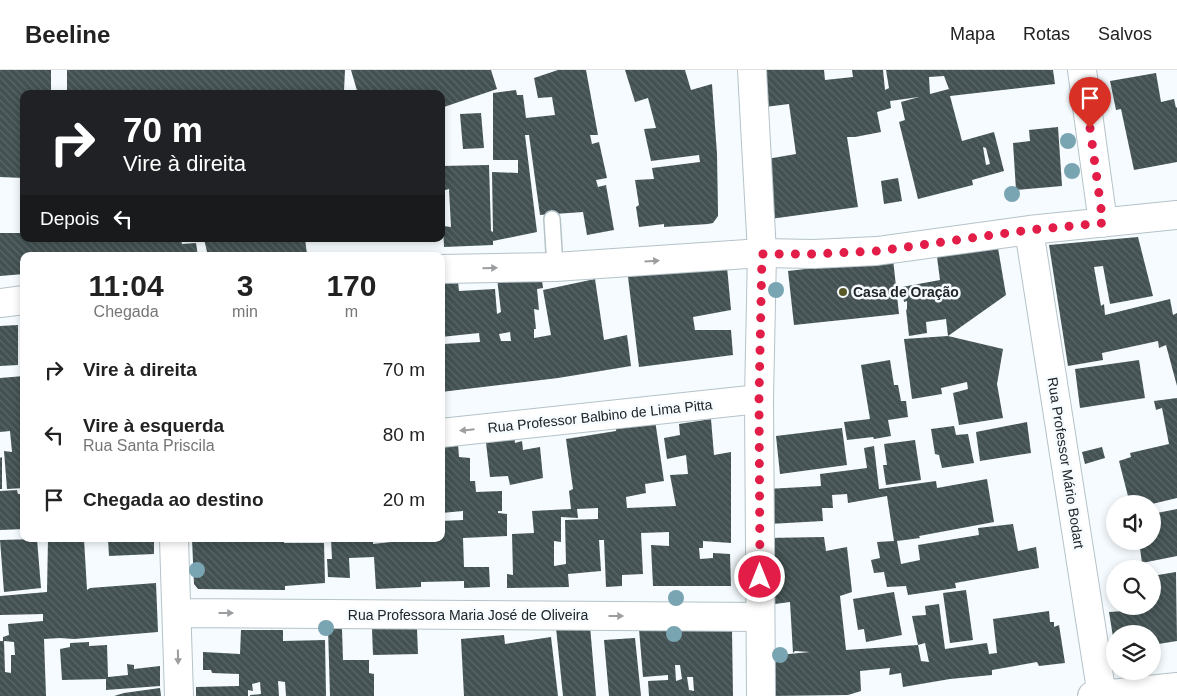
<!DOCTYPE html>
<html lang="pt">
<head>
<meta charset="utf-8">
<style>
	:root { --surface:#fff; --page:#f6f6f6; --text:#222; --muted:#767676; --line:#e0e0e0 }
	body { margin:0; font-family:Helvetica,sans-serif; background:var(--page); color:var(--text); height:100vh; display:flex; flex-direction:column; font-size:19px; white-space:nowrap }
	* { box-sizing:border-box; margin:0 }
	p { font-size:16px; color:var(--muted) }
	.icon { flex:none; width:28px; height:28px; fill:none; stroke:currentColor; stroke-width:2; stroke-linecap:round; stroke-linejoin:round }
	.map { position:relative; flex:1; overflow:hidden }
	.sheet { position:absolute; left:20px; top:182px; width:425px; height:290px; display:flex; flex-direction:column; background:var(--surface); border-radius:10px; box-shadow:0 2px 8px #0003 }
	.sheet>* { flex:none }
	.banner { position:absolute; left:20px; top:20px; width:425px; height:152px; border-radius:10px; box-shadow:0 2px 8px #0003; background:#202124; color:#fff; overflow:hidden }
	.buttons { position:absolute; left:1106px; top:425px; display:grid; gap:10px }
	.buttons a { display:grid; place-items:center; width:55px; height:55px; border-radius:50%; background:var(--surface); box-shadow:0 2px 8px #0003; font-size:25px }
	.pin { position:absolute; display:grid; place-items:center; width:42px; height:42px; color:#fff; margin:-51px -21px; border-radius:50% 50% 50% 0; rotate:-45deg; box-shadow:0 0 5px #0007 }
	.pin .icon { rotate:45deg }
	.me { position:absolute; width:55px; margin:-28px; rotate:0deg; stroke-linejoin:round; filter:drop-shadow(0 0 4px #0008) }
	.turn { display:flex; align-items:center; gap:18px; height:105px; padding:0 20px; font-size:22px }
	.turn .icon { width:65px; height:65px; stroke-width:2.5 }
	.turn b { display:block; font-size:35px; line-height:42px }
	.then { display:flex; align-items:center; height:48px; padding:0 20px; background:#0003; gap:10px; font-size:19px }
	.eta { display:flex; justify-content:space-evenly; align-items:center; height:85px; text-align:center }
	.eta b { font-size:30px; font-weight:700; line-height:35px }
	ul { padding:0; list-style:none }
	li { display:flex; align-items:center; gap:15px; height:65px; padding:0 20px }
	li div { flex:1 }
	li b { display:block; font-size:19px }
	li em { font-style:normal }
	header { display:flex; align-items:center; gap:30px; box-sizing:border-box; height:70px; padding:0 25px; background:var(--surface); border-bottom:1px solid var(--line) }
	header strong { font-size:24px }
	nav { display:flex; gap:28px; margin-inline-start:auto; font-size:18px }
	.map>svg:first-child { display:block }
	.building { fill:url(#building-back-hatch); fill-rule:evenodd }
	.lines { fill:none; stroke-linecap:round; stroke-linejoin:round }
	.service-casing { stroke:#b5c3c9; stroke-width:18 }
	.minor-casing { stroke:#b5c3c9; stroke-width:30 }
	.tertiary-casing { stroke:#b5c3c9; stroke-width:30 }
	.service { stroke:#fff; stroke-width:15 }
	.minor { stroke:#fff; stroke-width:28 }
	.tertiary { stroke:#fff; stroke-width:28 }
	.tree { fill:#79a4b1 }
	.oneway { fill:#9b9d9e }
	.route { stroke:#e11d48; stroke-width:9; stroke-dasharray:0 16.2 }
	.poi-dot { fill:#595a28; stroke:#f5fbfe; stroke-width:2 }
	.labels { text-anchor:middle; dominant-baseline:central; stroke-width:5; stroke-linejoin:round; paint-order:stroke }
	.poi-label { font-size:14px; font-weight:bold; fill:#202527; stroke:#f5fbfe; text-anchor:start }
	.street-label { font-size:14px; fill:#202527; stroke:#f5fbfe }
</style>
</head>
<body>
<header>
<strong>Beeline</strong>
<nav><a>Mapa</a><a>Rotas</a><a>Salvos</a></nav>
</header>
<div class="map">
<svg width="1177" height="626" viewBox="0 0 1177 626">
	<defs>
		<pattern id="building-back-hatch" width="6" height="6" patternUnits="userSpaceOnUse" patternTransform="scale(1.25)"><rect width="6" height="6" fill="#435152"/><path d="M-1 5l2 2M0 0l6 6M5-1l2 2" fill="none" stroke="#5b6768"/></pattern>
	</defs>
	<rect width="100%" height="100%" fill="#f5fbfe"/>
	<path class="building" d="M0,0H51V24H24V108L0,107Z
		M67,0H345L344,21L67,20Z
		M351,0H491L497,19L441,38V24H358Z
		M558,0H586L598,65H590L592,74L599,72L607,108L596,110L598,117L606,115L614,160L587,165L583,142L540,145L529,65H525L537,162L493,171V175L444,177L443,156L451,157L449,119L441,121V96L489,95L491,161L493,162L492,102L518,103V90H493V23L516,20L517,25H523L526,48L555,45L552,27L538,28L534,8Z
		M625,0H685L691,20L712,14L717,84L718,142V146L713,153L708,154L664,157V154L639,157L636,137L639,135L635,110L654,109L652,98L700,92L699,85L651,91L644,59L656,58L648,28L635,32Z
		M764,0H824L825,10L853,7L852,0H883L885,20L889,18L886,0H1053L1055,14L950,26L962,71L994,62L1004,101L972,110L973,115L918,129L899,52L905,50L901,32L919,27L890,31L891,38L877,42L881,62L855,67H847L858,137L770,149L767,89L796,84L789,34L765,37ZM944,6L949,19L930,24L929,7ZM983,77L986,78L990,94L986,95Z
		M1156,3L1161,32L1174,29L1176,38L1177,37V92L1134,100L1121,39L1116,40L1110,11Z
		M481,43L484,78L463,79L460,44Z
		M1058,57L1062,116L1016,120L1013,73L1030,71L1029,60Z
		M898,108L902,131L884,134L881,111Z
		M0,163H24V169H181L182,174L196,173L198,186H24V204L0,206Z
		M1138,167L1153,226L1110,234L1103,196L1094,197L1101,236L1104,234L1105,245L1170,229L1173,245L1177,243V316L1166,275L1159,278L1158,271L1102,283L1103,290L1068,296L1049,175Z
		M204,169H305L307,184L288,186H208Z
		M998,178L1006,225L948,266L1003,279L997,314L1003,348L959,355L953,323L968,319L967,312L941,318L942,324L912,329L904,269L948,266L946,249L926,252L927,263L909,266L906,239L907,240V231L904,232L902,217L940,210L936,179Z
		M726,186L731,240L693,247L695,260H731L733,285L639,297L628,207Z
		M893,189L899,244L794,255L788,201Z
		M541,202L543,218L537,219L539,240L534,239L536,259H534V268L551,265L543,220L595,209L604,270L627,265L631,296L558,308L441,322V269L443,274L480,272L479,263L441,267V213L458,212L459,221L495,219L497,244L501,242L497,208ZM510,262L511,271H501L499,264Z
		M18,255V295L0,296V256Z
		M890,290L894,315H898L901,331H906L908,347L888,350L891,366L874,369L873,367L847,370L844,352L870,349L861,295Z
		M1139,290L1145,328L1080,338L1075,299Z
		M24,306V418L7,419L4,381L12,382L10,361L0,362V308Z
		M1177,328V428L1152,434H1130L1119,391L1131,387L1130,383L1169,374L1162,338L1156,340L1154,331Z
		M711,349L714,385L731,382V473L703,471V478H699L700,489L713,488V483L730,484L731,516H653L651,475L669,476V462L641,463L643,504L622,505V516L606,517L604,470H599L601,501L568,504L569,517L507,518V504L513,505L512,464L534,463L532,441L571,439L569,421L573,419L566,369L616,361V357L655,350L664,411L645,414L646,423L626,427L627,438L676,436L670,405L688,404L686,385L667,389L664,368L680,365L679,354ZM598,438V449L565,450L566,494L554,496V471L561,472V447L578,448L577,439Z
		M1027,352L1031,383L980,391L976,362Z
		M954,356L956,365L968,364L974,393L942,398L939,385L935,384L931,359Z
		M842,358L847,395L780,404L776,366Z
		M514,362L515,373L522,371L523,380L540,377L543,408L510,415L508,406L490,407L485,364Z
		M915,370L921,410L886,415L883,395H887L884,374Z
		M458,374L459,387L470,388V411H475L476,422L502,421V441H498V443L507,444V466L463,468L464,497H489L490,517L464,518V511L421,512V517L376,519L374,487L349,488L350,508L328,507L327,489H332L331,469H373V474L419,469H441V451L463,450V441L441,443V376Z
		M874,376L879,419L936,411L937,418L987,409L994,452L919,466L920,468L897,471L901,494L920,490L918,475L979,465L978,458L1013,454L1018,481L1036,477L1039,498L955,513L956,518L908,525L906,516L887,517L884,502L874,503L871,490L880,488L877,472L894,471L887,426L848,433L847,424L832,425L833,438H822L823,451L769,454L767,419L821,416L820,404L867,398L864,378Z
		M1102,377L1105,388L1085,394L1082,382Z
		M2,387V419H0V388Z
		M17,420L18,424H24V459L0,460V421Z
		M1177,439V486L1142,493L1139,471H1152V444Z
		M824,467L826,481L847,477L852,522L840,526L846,580L918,575L921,591L929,592L925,573L918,575L912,546L926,545L925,536L939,534L945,579L987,573L989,584L997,583L993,549L1049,541L1050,552H1054V557L1059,555L1065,593L1039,596L1037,592L992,600V605L950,609L903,617L901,603L889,605L890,598L860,601L861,621L848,625L770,626L768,586L810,582L795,581L793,583L790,532L767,535L766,468Z
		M37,469L41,518L4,522L0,470Z
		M48,469H84L87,520L90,518L156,513L158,562L74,569L60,568L44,569L46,626H0V571H3V567L9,565L8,554L43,551V544L0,545V526L47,522ZM4,571L14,572L15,585H11V603L5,602Z
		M108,469H154V484L109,486Z
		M192,469H284V473H324L325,513L285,516V520L198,519L194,514Z
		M1176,502L1177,571L1152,575V564H1115L1114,573L1109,542L1125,541L1124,536H1152V506Z
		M966,520L973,570L950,573L943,523Z
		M894,522L902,565L866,572L864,559L858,560L853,529Z
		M590,556L596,626H563L556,558Z
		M328,558L342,559L343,590H369V603L374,604V626H330Z
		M372,559H417L418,584L373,585Z
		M639,559L732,560L733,626H649L648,611L668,610V605L643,607ZM675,595H680L682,609L676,611ZM687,607H693L694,621L689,620Z
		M241,560H283V571L325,570L326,626H286L285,612L278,611L279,626H250V625L261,624L260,612L252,614L253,621L248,620V626H196V617L239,616V604L212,603L211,600H203V582L240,584Z
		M504,565L505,574L551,567L558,626H464L461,569Z
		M635,568L641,626H609L604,570Z
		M89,572V576L107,575L108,607L128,605L127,594L134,595V599L160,596V616L106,620V609L62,610L60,579L70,577V573Z
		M160,618L161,626H114L124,623Z"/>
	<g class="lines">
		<g class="service-casing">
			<path id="service" d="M552,149L555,197"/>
		</g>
		<g class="minor-casing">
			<path id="minor" d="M1082,0L1103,153
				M1029,160L1102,626
				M441,199L555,197L762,183L814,184L877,181L1029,160L1177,145
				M0,233L24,230
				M441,363L759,329
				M174,469L179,626
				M177,543L760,547
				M1092,626L1177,617"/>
		</g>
		<g class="tertiary-casing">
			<path id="tertiary" d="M752,0L762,183L759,329L761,626"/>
		</g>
		<use href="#service" class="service"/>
		<use href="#minor" class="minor"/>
		<use href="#tertiary" class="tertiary"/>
	</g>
	<g class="tree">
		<circle cx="1068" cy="71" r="8"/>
		<circle cx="1072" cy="101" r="8"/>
		<circle cx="1012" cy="124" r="8"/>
		<circle cx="776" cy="220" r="8"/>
		<circle cx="197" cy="500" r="8"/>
		<circle cx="676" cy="528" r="8"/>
		<circle cx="326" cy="558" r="8"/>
		<circle cx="674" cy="564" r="8"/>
		<circle cx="780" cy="585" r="8"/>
	</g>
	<defs><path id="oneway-solid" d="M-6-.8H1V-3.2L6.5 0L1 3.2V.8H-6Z" transform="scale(1.25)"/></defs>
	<g class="oneway">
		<use href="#oneway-solid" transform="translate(652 191) rotate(-4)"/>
		<use href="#oneway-solid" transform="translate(490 198) rotate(-1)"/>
		<use href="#oneway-solid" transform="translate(467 360) rotate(174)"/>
		<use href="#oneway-solid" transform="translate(226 543)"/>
		<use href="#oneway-solid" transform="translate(616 546)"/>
		<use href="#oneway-solid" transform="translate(178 587) rotate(89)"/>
	</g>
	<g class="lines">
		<path class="route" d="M760,507L759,329L762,184H814L878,181L1029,160L1103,153L1090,58"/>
	</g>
	<circle class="poi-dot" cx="843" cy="222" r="5"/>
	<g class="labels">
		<g class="poi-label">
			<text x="853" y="222">Casa de Oração</text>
		</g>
		<g class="street-label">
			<text transform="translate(600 346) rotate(-6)">Rua Professor Balbino de Lima Pitta</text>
			<text transform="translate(1066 393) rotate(81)">Rua Professor Mário Bodart</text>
			<text x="468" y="545">Rua Professora Maria José de Oliveira</text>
		</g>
	</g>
</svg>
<div class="buttons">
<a><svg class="icon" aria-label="sound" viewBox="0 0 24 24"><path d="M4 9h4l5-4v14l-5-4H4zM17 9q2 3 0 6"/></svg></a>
<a><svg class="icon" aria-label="search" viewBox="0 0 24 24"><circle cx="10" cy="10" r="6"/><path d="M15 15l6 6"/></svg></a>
<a><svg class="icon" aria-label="layers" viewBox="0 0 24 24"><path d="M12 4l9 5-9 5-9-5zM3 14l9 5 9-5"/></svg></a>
</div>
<div class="pin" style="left:1090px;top:58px;background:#d93025"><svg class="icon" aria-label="arrive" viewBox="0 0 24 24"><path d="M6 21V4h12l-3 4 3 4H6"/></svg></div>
<svg class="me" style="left:760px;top:507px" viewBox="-20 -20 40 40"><circle r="17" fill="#e11d48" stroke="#fff" stroke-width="3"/><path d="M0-11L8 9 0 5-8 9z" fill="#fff"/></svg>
<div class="banner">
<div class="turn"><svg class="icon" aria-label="right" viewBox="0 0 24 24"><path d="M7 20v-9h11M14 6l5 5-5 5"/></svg><div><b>70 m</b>Vire à direita</div></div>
<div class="then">Depois<svg class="icon" aria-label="left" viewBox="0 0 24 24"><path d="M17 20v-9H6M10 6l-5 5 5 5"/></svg></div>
</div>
<section class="sheet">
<div class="eta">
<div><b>11:04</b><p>Chegada</p></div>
<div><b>3</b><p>min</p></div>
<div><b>170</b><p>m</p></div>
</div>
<ul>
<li><svg class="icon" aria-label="right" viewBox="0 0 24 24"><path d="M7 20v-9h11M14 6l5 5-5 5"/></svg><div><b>Vire à direita</b></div><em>70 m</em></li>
<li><svg class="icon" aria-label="left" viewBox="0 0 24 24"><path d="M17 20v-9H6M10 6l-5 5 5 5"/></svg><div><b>Vire à esquerda</b><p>Rua Santa Priscila</p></div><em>80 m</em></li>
<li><svg class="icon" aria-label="arrive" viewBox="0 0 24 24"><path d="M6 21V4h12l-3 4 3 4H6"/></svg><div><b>Chegada ao destino</b></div><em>20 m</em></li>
</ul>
</section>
</div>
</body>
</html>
